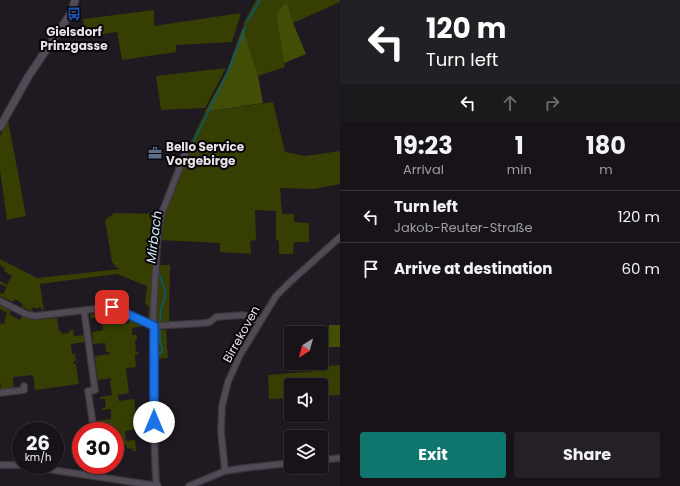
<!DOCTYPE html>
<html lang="en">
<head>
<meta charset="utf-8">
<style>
	:root { --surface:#171319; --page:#242026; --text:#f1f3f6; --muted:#9e9ea2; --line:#363238; --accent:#0f766e }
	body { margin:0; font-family:Poppins,sans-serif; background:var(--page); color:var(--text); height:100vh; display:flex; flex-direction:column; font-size:15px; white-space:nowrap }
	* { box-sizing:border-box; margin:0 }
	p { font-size:13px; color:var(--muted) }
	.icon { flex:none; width:22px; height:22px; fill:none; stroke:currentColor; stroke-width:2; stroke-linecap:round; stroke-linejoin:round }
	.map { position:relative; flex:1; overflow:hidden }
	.panel { display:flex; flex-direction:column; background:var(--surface); width:340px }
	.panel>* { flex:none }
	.top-card { background:#202124; color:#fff; overflow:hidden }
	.needle { width:26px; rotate:216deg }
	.buttons { position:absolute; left:284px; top:326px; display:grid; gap:8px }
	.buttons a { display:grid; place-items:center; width:44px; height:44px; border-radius:4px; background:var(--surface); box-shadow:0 1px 3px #0004,0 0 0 1px var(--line); font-size:20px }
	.speed { position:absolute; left:12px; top:422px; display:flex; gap:8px; font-size:20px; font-weight:700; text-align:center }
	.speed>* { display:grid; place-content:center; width:52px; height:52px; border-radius:50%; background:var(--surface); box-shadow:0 1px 3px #0004,0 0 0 1px var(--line); line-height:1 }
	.speed small { font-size:10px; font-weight:400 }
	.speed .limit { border:6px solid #d22; background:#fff; color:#111 }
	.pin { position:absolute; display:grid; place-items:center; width:34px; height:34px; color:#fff; margin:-17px; border-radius:8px; box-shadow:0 2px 6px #0006 }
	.me { position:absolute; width:44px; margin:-22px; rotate:0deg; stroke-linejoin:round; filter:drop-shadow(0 0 3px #0008) }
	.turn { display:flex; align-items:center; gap:14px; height:84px; padding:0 20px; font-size:18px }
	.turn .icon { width:52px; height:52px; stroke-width:2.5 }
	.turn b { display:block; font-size:28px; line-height:34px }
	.lanes { display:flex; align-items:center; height:38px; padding:0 20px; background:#0003; justify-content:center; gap:20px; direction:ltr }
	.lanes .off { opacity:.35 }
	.eta { display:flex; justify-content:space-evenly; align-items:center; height:68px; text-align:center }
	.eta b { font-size:24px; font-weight:700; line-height:28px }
	.cta { display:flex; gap:8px; margin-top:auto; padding:8px 20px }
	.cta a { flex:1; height:46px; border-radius:4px; background:var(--accent); color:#fff; font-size:16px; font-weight:700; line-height:46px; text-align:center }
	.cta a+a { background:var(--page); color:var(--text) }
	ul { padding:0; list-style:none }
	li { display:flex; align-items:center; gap:12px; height:52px; padding:0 20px; border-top:1px solid var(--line) }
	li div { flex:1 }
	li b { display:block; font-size:15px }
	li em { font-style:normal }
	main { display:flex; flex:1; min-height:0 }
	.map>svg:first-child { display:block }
	.green { fill:#363f01 }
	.forest { fill:#424d05 }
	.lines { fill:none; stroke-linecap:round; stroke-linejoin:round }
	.stream { stroke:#065c7e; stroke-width:1.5 }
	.minor-casing { stroke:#3a363c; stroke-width:8 }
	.tertiary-casing { stroke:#3a363c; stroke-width:9 }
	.minor { stroke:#514a54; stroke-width:5.5 }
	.tertiary { stroke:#514a54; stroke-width:7 }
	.route-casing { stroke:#114b97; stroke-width:10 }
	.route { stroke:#1a73e8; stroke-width:7 }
	.labels { text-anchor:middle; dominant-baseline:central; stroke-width:4; stroke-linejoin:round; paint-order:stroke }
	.poi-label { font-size:12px; font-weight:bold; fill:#e7e2e8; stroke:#080508 }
	.street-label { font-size:12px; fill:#e7e2e8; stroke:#080508 }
	.water-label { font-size:13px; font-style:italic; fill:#d1e7f3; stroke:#080508 }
</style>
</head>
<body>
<main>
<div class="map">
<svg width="340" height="486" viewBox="0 0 340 486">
	<rect width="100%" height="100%" fill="#1f1921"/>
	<path class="green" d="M256,0H340V2L293,23L289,7L286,4L276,13L285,67L258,76L243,27L244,24H243Z
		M154,10V26L241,13L232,42L176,45V52L156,55L122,60L117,32L85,37L83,19Z
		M226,68L205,108L161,110L156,76Z
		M273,102L285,152L305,156L340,151V184L313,189L280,188L282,214H294V222L309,223V242H294L293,254H279V241L276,240V211L255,210L256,240L250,241L251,254L220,252V243L159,240L162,215L187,150L205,112Z
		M8,120L26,216L7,220L0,170V136Z
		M114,213L161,214L151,320H148L149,307L145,304L147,286L117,274L40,284L44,312L40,307L36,309V308H34L33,307L31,309L34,312L22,307L23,304L15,299L13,302L0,296V293L3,294L7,287L0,284V281L7,285L12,276L4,271L5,268L0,265V259L37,278L120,269L116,267L112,262L105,220Z
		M157,265H170L169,322H156L154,321Z
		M0,305L11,311L9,314L20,320L22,316L34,320L57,318L59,331H61L62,334L69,333V331L73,329L74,336L85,335L86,342L71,344L72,354H75L76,361L73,362L74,364H76L79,384L35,390L33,375L13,377L14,388L0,390V387H1L0,381V326L1,323L4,324L5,322L4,321L7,313L0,309Z
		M111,312L123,316L121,320L128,324L130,320L143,326L132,328V335H137V339L135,340L136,352H138V354L135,355L136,367L126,368L129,393L118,395L119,401L134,399L136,415L134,416L135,429L125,431L126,441L135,440L136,451H133V449L127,448L126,445H121V450H116L115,461V431H96L94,421L111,419V409L102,410V408H105V406H106L105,399H100V397L112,395L110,381H111V378L98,380L95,356L110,354L109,352H106L105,343L93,344L92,332L103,330L101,317L90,318V315L92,314Z
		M158,330H166L168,358L155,359L156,333Z
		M340,365V395L321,396V385H291V398L269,399L268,375L328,370V366Z"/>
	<path class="forest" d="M286,3L289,7L293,23L306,54L284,63L276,13Z
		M243,27L258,76L263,103L205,112L227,71Z
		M329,325H340V347H327Z"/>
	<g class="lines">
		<path class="stream" d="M247,22L260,0
			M189,151L226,76L246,26
			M159,256L163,218
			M158,270L165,291V296L161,309L160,322
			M157,356C165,350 162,349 160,341C160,338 160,334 160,330"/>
		<g class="minor-casing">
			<path id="minor" d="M0,301L26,314L35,316L112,307L154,326L205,323L210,322L216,317L243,315L250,317L259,322
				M84,310L95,390L88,391L94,431
				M0,393L24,390V386
				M321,460L340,458
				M0,465H17L33,467L152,485L154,486
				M225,471L221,432L222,406L228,382L240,355L276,296L290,282L340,237
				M158,486L156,482C153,415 151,346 155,279C157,257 156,231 163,210L187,149
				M189,486L225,471L245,468L291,463"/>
		</g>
		<g class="tertiary-casing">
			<path id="tertiary" d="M0,127L28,77L71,13L75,0"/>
		</g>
		<use href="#minor" class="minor"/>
		<use href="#tertiary" class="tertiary"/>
	</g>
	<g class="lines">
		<g class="route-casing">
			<path id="route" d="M112,307L154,326V422"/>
		</g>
		<use href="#route" class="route"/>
	</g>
	<defs>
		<g id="bus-bare" transform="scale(1.08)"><path d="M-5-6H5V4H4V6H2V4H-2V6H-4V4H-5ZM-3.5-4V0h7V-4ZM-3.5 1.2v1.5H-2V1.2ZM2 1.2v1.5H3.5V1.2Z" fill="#1a4fb4" stroke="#080508" stroke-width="2.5" paint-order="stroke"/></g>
		<g id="office-bare" transform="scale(1.08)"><path d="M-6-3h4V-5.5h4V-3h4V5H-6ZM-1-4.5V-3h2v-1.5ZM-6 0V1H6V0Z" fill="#5c6f8a" stroke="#080508" stroke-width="2.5" paint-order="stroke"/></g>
	</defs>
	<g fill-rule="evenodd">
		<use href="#bus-bare" x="74" y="14"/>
		<use href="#office-bare" x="155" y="153"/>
	</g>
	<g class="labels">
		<g class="poi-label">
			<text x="74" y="31">Gielsdorf<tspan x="74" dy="14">Prinzgasse</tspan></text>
			<text x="166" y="146" text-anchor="start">Bello Service<tspan x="166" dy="14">Vorgebirge</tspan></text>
		</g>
		<g class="street-label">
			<text transform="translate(241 334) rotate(-61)">Birrekoven</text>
		</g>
		<g class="water-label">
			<text transform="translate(154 237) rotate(-83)">Mirbach</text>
		</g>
	</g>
</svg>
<div class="buttons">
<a><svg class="needle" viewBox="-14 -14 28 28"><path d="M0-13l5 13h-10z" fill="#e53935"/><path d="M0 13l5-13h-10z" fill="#9e9ea2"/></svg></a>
<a><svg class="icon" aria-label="sound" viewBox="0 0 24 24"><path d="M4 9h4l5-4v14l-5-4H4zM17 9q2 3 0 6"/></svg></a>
<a><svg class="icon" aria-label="layers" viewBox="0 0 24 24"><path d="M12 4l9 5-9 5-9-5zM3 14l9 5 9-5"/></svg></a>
</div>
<div class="speed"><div>26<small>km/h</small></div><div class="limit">30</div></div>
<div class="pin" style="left:112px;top:307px;background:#d93025"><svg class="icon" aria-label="arrive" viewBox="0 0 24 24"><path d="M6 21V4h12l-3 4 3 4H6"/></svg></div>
<svg class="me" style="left:154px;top:422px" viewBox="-20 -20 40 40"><circle r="19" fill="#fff"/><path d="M0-13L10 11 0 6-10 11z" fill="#1a73e8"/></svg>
</div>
<section class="panel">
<div class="top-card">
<div class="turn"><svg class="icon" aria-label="left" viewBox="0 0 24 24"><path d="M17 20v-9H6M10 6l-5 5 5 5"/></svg><div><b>120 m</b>Turn left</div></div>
<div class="lanes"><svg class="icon" aria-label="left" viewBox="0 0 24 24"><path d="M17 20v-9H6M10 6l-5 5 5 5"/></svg><svg class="icon off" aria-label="ahead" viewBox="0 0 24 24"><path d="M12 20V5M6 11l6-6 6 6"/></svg><svg class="icon off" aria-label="right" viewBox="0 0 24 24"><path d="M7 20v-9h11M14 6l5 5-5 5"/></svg></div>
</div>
<div class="eta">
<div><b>19:23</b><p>Arrival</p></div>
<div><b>1</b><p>min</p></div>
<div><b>180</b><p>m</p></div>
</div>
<ul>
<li><svg class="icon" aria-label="left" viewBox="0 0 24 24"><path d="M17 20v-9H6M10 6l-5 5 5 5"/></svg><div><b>Turn left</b><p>Jakob-Reuter-Straße</p></div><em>120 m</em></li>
<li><svg class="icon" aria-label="arrive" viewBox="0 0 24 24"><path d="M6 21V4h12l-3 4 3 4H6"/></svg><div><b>Arrive at destination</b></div><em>60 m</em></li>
</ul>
<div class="cta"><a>Exit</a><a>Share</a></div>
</section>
</main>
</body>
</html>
